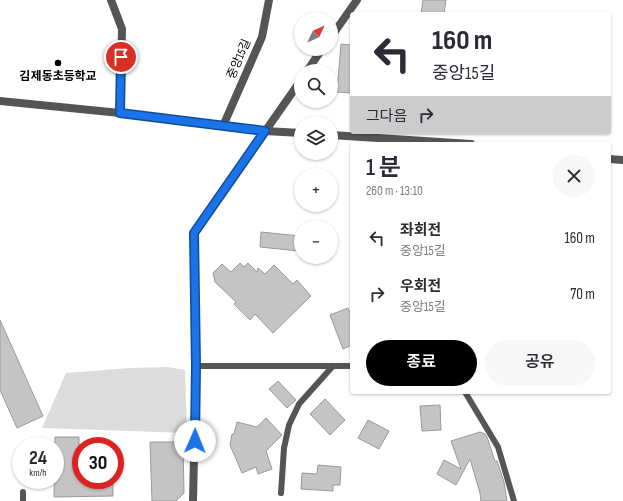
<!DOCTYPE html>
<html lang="ko">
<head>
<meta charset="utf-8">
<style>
	:root { --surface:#fff; --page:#f7f7f7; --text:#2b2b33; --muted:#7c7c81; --accent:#000 }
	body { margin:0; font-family:"Sofia Sans Condensed","Noto Sans KR",sans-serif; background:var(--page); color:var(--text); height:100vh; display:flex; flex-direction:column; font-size:15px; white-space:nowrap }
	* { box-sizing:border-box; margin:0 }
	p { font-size:13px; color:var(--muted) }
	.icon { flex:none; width:22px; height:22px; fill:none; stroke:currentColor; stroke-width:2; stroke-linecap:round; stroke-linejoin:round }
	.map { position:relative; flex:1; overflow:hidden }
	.drawer { position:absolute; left:350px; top:142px; width:261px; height:252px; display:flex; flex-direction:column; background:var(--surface); border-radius:4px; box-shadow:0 1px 3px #0004 }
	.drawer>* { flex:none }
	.top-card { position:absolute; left:350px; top:12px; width:261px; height:122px; border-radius:4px; box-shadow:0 1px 3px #0004; background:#fff; color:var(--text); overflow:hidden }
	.needle { width:26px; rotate:46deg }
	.buttons { position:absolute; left:294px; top:12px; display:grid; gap:8px }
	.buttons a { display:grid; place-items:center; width:44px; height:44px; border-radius:50%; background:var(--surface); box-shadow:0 1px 3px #0004; font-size:20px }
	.speed { position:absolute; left:12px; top:437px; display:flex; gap:8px; font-size:20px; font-weight:700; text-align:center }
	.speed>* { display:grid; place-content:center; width:52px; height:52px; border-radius:50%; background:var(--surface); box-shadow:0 1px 3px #0004; line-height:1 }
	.speed small { font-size:10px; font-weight:400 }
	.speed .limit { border:6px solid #d22; background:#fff; color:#111 }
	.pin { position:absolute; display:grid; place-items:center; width:34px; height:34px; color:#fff; margin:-17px; border:2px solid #fff; border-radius:50%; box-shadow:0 1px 4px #0007 }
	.me { position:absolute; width:44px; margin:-22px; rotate:1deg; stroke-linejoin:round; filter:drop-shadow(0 0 3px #0008) }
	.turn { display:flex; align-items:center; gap:14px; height:84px; padding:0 16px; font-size:18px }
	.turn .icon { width:52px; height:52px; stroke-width:2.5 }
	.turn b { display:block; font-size:28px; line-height:34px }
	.then { display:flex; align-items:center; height:38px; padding:0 16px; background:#0003; gap:8px; font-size:15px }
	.round { display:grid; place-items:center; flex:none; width:42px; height:42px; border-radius:21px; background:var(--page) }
	.summary { display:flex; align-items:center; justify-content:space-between; height:68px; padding:0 16px }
	h1 { font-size:24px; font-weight:600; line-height:30px }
	.cta { display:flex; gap:8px; margin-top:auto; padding:8px 16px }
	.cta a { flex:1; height:46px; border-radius:24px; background:var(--accent); color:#fff; font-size:16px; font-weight:600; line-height:46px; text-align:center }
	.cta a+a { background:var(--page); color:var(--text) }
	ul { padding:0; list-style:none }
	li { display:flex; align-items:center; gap:12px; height:56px; padding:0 16px }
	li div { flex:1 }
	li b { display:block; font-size:15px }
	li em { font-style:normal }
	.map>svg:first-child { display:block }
	.green { fill:#dcdcdc }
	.building { fill:#c4c4c4; stroke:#999 }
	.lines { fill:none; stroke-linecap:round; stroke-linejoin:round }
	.lane { stroke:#555; stroke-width:6 }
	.street { stroke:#555; stroke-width:8 }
	.route-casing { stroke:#114b97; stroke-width:10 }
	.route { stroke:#1a73e8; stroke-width:7 }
	.poi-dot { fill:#000; stroke:#fff; stroke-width:1.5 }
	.labels { text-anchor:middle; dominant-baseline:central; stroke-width:3; stroke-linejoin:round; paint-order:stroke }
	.street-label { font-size:12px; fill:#000; stroke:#fff }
	.poi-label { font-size:12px; font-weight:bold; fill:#000; stroke:#fff }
</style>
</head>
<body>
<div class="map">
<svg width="623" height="501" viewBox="0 0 623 501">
	<rect width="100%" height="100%" fill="#fff"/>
	<path class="green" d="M168,367L185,370L187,433L42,428L66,373L130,368Z"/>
	<path class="building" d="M423,0H446L444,14H421Z
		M341,44L352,45V93L337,92Z
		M261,232L300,236L299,251L260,247Z
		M240,263L244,267L248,263L257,272L258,268L265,274L274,265L293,284L297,280L311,296L273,333L255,314L250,320L234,304L236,302L215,282L213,273L222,264L231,272Z
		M348,308L352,318V345L343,349L330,315Z
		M0,320L43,416L17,428L0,390Z
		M278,381L296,400L287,408L269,389Z
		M325,399L345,420L330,435L310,414Z
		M440,405L441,430L422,431L420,406Z
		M266,418L282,435L266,451L272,469L258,474L256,467L242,473L230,445L232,434H234L237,422L257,427Z
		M368,420L389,431L379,449L358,438Z
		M480,432L485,434L487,437L495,461H497L504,482L507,501H481L480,493L470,459L456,485L437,474L444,460L461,469L451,441Z
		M55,437H79V480H113V496L54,497Z
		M150,442H183L184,493L176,501H152Z
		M318,465L341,467L340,485H333V491L301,489L302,473L317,474Z"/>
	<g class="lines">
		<path class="lane" d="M196,366H352
			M465,392L498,447L514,501
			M281,493L284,448L289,425L299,404L333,366
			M23,501V492"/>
		<path class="street" d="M111,0L122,29L120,113
			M331,37L357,0
			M307,71L322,49
			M0,101L120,113L265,131L301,133
			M223,126L262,37L269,0
			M331,135L471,144
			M609,159L623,160
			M193,501L196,366L194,233L301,80"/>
	</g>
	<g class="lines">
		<g class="route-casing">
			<path id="route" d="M121,57L120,113L265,131L194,233L196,366L195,441"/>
		</g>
		<use href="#route" class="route"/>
	</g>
	<circle class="poi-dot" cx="58" cy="63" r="4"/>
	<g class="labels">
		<g class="street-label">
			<text transform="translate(239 59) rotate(-67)">중앙15길</text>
		</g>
		<g class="poi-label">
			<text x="58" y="76">김제동초등학교</text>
		</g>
	</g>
</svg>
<div class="buttons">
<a><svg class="needle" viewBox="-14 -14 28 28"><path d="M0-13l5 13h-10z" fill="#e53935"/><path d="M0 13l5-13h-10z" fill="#7c7c81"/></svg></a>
<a><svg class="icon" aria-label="search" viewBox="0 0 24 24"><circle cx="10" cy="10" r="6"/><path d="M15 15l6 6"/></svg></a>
<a><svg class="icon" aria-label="layers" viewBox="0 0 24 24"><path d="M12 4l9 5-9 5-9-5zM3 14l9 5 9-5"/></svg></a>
<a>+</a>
<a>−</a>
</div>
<div class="speed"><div>24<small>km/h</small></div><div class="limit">30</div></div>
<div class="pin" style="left:121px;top:57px;background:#d93025"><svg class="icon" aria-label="arrive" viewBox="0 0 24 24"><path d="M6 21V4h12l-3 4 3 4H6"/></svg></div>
<svg class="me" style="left:195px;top:441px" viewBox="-20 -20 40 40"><circle r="19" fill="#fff"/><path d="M0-13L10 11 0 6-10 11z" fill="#1a73e8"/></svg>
<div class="top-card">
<div class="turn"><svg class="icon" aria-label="left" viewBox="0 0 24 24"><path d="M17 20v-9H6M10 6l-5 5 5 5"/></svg><div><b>160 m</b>중앙15길</div></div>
<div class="then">그다음<svg class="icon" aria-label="right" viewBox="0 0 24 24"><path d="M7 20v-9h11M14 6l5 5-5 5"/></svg></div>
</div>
<section class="drawer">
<div class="summary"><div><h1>1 분</h1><p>260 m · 13:10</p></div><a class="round"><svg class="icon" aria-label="close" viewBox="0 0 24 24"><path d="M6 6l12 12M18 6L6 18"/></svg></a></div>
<ul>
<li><svg class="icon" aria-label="left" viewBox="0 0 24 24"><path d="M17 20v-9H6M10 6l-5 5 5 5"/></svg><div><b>좌회전</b><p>중앙15길</p></div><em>160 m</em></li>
<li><svg class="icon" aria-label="right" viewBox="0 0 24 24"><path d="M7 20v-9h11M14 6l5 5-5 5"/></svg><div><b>우회전</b><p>중앙15길</p></div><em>70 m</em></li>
</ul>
<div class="cta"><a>종료</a><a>공유</a></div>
</section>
</div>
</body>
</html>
